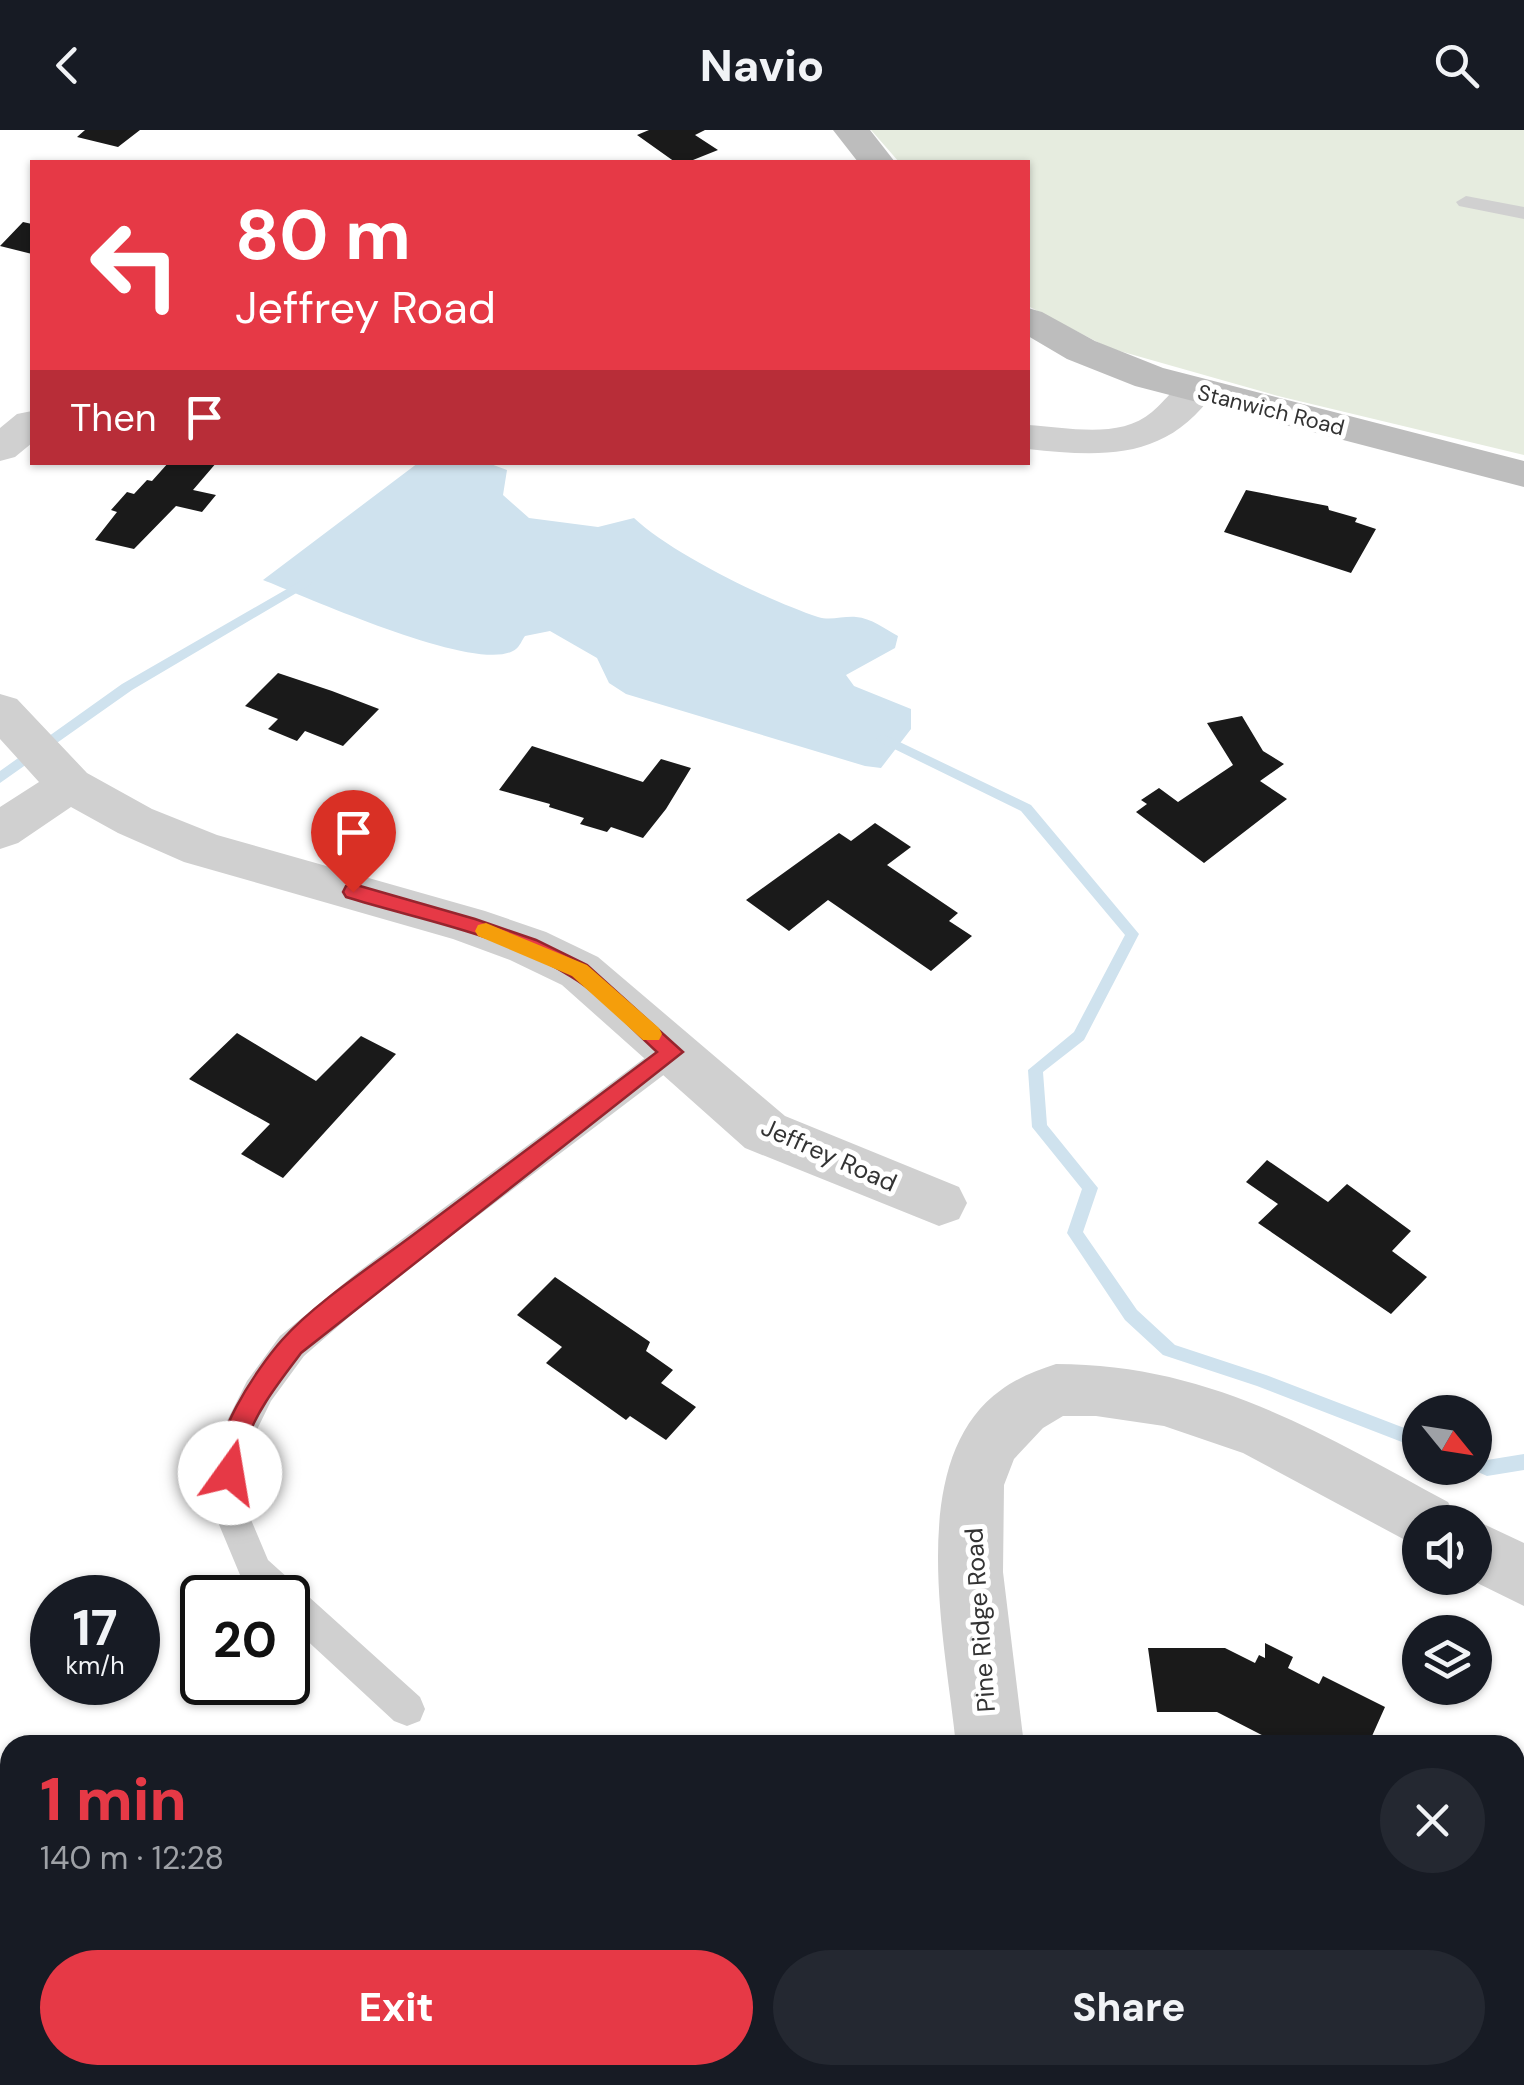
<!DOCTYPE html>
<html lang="en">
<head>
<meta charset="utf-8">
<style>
	:root { --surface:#171b24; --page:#242831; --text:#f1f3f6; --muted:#9ea1a6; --accent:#e63946 }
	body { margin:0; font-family:"DM Sans",sans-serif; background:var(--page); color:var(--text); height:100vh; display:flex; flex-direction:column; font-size:38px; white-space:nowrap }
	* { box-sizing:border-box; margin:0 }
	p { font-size:32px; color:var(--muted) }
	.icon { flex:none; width:55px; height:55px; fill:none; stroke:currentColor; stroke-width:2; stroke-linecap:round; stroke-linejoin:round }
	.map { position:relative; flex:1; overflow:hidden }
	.details { position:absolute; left:0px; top:1605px; width:1525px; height:350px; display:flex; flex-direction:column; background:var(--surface); border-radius:30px 30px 0 0; box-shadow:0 2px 8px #0004 }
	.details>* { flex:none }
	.guide { position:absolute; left:30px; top:30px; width:1000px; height:305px; border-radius:0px; box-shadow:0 2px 8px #0004; background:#e63946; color:#fff; overflow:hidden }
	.needle { width:65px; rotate:120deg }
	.fabs { position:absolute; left:1402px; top:1265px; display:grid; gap:20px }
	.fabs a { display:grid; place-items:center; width:90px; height:90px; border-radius:50%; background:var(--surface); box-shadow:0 2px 8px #0004; font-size:50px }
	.speed { position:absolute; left:30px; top:1445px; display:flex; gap:20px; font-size:50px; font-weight:700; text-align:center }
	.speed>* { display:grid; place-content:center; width:130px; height:130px; border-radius:50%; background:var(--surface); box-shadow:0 2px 8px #0004; line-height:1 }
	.speed small { font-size:25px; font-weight:400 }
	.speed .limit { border:5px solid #111; border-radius:15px; background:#fff; color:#111 }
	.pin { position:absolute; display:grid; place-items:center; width:85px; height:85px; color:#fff; margin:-102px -42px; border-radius:50% 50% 50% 0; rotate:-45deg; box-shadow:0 0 10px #0007 }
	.pin .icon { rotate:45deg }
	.me { position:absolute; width:110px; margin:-55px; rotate:13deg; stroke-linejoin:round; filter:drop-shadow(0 0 8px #0008) }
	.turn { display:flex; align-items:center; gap:35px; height:210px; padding:0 40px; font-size:45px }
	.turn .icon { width:130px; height:130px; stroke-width:2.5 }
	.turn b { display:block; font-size:70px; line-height:85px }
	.then { display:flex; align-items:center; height:95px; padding:0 40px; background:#0003; gap:20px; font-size:38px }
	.round { display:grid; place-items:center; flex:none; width:105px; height:105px; border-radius:52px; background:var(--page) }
	.headline { display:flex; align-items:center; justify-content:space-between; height:170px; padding:0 40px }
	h1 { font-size:60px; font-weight:800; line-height:75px; color:var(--accent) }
	.button { display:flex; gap:20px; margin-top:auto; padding:20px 40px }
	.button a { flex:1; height:115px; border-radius:60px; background:var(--accent); color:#fff; font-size:40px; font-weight:800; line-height:115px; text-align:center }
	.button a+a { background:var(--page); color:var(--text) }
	header { display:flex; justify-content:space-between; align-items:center; height:130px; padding:0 40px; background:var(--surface); font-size:45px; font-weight:800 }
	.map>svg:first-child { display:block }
	.green { fill:#e6ecdf }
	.water { fill:#cfe2ee }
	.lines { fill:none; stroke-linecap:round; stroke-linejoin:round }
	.stream { fill:#cfe2ee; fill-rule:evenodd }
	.building { fill:#1a1a1a }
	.lane { fill:#d0d0d0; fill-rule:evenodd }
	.street { fill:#d0d0d0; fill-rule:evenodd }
	.secondary { fill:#bdbdbd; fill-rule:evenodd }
	.route { fill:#e63946; stroke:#96252e; stroke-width:2.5 }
	.slow { fill:#f59e0b }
	.labels { text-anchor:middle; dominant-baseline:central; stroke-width:10; stroke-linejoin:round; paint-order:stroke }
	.far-street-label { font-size:22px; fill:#333; stroke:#fff }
	.street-label { font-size:25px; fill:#333; stroke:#fff }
</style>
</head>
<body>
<header><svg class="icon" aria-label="back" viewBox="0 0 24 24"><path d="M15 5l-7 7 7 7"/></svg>Navio<svg class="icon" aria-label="search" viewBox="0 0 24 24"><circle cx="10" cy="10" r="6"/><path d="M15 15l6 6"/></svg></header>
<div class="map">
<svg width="1524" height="1955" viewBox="0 0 1524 1955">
	<rect width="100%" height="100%" fill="#fff"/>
	<path class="green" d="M871,0H1524V325L1278,266L1109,218L1028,176V32H899Z"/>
	<path class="water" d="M418,333H488L507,340L503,365L529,388L598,397L634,388C672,424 767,470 818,487C830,491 843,486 856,487C871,488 885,499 898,506L895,518L846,545L854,556L911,579V599L881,638L865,636L626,564L609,553L597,528L550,501L525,506C522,510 520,516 516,519C482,547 305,466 263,450Z"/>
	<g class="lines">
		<path class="stream" d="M306,448L312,452L310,455L132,560L0,653V641L122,554Z
			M883,604L1031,675L1139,804L1084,910L1043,942L1047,995L1098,1058L1083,1102L1137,1180L1175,1215L1266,1245L1420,1304V1319L1257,1256L1163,1225L1125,1190L1067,1103L1082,1059L1032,997L1028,940L1074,902L1125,805L1021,681L878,611L876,608Z
			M1524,1324V1340L1487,1346L1469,1338H1475V1325L1487,1330Z"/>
	</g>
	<path class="building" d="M85,0H140L118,17L77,7Z
		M649,0H705L695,5L718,20L688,32H675L637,5Z
		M23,92L32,94V124L0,116Z
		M169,332H217L193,360L216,365L202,382L176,376L134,419L95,410L117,382L111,380L127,362L134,364L147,350L152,351Z
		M1246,360L1328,376L1329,380L1357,388L1355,392L1376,399L1351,443L1224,402Z
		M278,543L332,561L379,579L343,616L305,601L297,611L268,599L278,589L245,576Z
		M1242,586L1263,621L1284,634L1260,651L1287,669L1204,733L1136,682L1147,674L1141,670L1159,658L1178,672L1233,635L1207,593Z
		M532,616L643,652L661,629L691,638L666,679L643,708L611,697L607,702L580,694L584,688L549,677L550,674L499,660Z
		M875,693L911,717L887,735L958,783L949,791L972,806L931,841L828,770L789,801L746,770L839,703L851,711Z
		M237,903L316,951L361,906L396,924L283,1048L241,1024L270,994L189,949Z
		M1267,1030L1328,1072L1347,1054L1411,1101L1392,1121L1427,1147L1391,1184L1258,1093L1278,1074L1246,1052Z
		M555,1147L650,1212L646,1221L673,1240L661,1253L696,1277L666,1310L630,1286L626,1290L546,1233L562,1217L517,1185Z
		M1265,1513L1293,1527L1288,1538L1319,1554L1323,1546L1385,1577L1368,1615H1281L1217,1582H1157L1148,1518H1225L1255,1533L1259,1525L1265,1528Z
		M680,1945H765L762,1955H678Z"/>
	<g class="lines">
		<path class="lane" d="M1466,66L1524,77V89L1459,76L1456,72Z
			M672,912L682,915L687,923L682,931L380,1160L304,1226L271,1271L250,1314L244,1373L268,1430L420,1567L425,1579L420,1591L407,1596L394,1591L288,1493V1468H259L243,1452L210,1373L216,1313L247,1251L280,1206L358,1142L662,915Z"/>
		<path class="street" d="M1195,249L1209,252L1215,261C1167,331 1103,327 1028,319V295C1067,297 1119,310 1152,282C1168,269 1174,254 1195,249Z
			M32,281V313L15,327L0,331V298L17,284Z
			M0,564L17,569L87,643L152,679L217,705L485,781L546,802L598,827L785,986L959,1057L967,1073L959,1089L939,1096L745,1018L562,855L510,830L453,809L184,732L118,703L71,677L18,713L0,719V677L39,652L0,609Z
			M1056,1234C1208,1234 1319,1302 1448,1372L1458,1392H1420V1418L1243,1323L1164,1296L1096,1286H1063L1043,1298L1014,1329L1004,1355L1003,1442L1024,1615H956C946,1513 903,1330 1001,1260C1017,1248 1037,1240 1056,1234Z
			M1475,1390L1524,1413V1476L1467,1448H1475V1392H1468Z
			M989,1945H1063L1064,1955H990Z"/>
		<path class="secondary" d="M833,0H870L895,32H858Z
			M1028,178L1042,182L1095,211L1163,238L1524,331V357L1135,256L1067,229L1028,206Z"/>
	</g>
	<path class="route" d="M353,754L475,789L536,810L587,835L683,922L301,1223C281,1250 257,1279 246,1312C242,1325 245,1339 239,1351L230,1355L221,1351C204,1315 258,1237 282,1210C315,1173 373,1135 413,1105C494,1044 576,983 657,922C629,897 602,865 570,846C504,804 420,790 346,767L343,762L346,756Z"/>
	<path class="slow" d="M486,793L587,835L659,898L662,904L659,910H643L572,846L478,806L475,801L478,795Z"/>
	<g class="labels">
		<g class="far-street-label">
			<text transform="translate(1271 280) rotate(14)">Stanwich Road</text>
		</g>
		<g class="street-label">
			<text transform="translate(829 1025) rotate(24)">Jeffrey Road</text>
			<text transform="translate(980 1490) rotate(-94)">Pine Ridge Road</text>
		</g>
	</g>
</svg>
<div class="fabs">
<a><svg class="needle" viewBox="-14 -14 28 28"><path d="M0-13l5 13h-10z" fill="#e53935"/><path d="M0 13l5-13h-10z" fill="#9ea1a6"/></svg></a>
<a><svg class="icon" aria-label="sound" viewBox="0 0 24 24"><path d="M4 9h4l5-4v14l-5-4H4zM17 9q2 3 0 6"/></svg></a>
<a><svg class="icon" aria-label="layers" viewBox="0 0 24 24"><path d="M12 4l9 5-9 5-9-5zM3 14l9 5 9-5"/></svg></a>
</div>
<div class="speed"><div>17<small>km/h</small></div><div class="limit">20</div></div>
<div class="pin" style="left:353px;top:762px;background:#d93025"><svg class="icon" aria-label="arrive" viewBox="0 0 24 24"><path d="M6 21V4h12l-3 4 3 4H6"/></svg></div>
<svg class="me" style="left:230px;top:1343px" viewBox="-20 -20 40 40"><circle r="19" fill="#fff"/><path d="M0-13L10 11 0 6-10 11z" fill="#e63946"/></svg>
<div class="guide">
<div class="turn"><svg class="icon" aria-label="left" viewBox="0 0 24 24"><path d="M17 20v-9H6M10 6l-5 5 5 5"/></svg><div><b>80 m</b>Jeffrey Road</div></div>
<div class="then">Then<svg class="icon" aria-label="arrive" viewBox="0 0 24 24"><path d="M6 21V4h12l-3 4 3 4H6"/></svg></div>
</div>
<section class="details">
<div class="headline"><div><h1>1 min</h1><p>140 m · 12:28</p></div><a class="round"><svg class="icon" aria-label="close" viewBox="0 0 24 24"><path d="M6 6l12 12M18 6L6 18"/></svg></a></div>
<div class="button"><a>Exit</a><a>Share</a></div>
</section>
</div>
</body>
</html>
